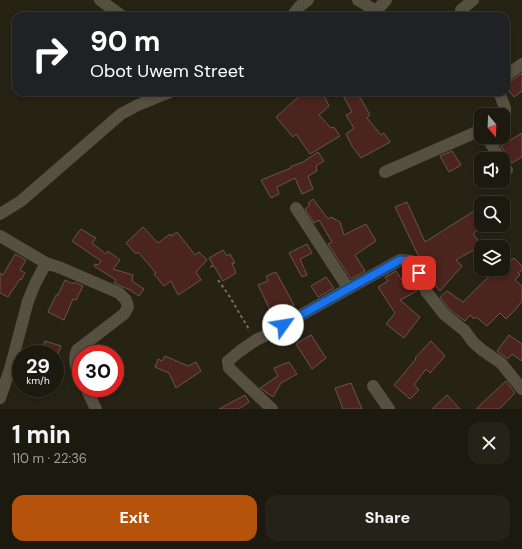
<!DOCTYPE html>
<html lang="en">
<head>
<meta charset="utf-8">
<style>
	:root { --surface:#1c1a0f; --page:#252318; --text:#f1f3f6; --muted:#a0a19e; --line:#3a382f; --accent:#b45309 }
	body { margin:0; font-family:"DM Sans",sans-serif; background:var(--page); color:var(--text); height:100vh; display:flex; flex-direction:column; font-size:15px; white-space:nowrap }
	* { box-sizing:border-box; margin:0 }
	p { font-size:13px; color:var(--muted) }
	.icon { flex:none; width:22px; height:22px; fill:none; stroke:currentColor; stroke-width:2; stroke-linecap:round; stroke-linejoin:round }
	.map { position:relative; height:409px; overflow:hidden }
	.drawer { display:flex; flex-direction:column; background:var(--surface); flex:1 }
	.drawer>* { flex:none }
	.top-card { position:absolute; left:12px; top:12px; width:498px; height:84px; border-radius:12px; box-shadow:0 2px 6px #0003,0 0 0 1px var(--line); background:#202124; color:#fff; overflow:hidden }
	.needle { width:26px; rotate:161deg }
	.fabs { position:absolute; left:474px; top:108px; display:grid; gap:8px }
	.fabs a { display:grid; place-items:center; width:36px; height:36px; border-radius:8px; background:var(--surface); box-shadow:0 2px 6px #0003,0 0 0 1px var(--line); font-size:20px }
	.speed { position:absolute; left:12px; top:345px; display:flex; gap:8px; font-size:20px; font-weight:700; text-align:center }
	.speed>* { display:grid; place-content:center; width:52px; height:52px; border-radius:50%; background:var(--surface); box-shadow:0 2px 6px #0003,0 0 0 1px var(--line); line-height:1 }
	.speed small { font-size:10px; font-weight:400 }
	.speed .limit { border:6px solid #d22; background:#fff; color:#111 }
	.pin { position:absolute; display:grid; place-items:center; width:34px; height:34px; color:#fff; margin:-17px; border-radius:8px; box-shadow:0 2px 6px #0006 }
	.me { position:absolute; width:44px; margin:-22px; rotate:58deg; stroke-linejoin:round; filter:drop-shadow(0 0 3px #0008) }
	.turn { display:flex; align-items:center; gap:14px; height:84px; padding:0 12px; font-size:18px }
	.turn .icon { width:52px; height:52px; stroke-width:2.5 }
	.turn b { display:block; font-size:28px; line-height:34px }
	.round { display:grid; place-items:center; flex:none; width:42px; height:42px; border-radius:12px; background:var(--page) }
	.overview { display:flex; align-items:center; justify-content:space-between; height:68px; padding:0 12px }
	h1 { font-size:24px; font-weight:800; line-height:30px }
	.primary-button { display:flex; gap:8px; margin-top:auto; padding:8px 12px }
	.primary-button a { flex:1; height:46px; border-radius:12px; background:var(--accent); color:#fff; font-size:16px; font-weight:800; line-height:46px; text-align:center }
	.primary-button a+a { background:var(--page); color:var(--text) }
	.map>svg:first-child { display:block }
	.building { fill:#4b241d; stroke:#685551 }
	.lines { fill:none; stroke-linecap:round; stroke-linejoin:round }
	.path { stroke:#726f62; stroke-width:2; stroke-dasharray:3 3; stroke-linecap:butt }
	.minor { stroke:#555040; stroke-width:12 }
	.route-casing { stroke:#114b97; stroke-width:10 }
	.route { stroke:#1a73e8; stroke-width:7 }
</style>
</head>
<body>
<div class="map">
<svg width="522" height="409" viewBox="0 0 522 409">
	<rect width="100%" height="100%" fill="#262214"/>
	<path class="building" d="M522,73V91L514,97L506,87V83L510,82Z
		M304,92H322L329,106L319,115L331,128L334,127L340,136L310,154L296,134L293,137L276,117Z
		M341,92H357L370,115L367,118L381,135L384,133L390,142L361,158L352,146L346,134L354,128L346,115L352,112Z
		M522,133V157L512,163L501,146Z
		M452,151L461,165L449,172L440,156Z
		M318,152L324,161L316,166L317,171L308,176L313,189L302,194L295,178L277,187L279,194L271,198L261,180L291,168L290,167L303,162Z
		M313,199L328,219L331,217L340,222L344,235L366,224L376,241L355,255L365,271L351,279L328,244L332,242L319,220L314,223L305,209L310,205L308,203Z
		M407,202L425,242L474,211L481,218V227L473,234L482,245L456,260L462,266L440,291L430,280L395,207Z
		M143,227L158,243L170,234L171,236L177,232L195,255L199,252L207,260L196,272L201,280L178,295L171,281L164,286L154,274L156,273L138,252L136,254L126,243Z
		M81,229L96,238L92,243L106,254L108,251L120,260L113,269L133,275L132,281L144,289L139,296L130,290L114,283L116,280L94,266L95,264L98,265L101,261L72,241Z
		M307,244L312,253L300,259L307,275L302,277L289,253Z
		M223,250L227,256L230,254L235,263H232L236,273L223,281L214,266L210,267L213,265L209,258Z
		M15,254L26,260L20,270L25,273L21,280L20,279L8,297L0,293V273L3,275Z
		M514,258L522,266V270L518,273L520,275L515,280L522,286V301L516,309L506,319L500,313L487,326L476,317L474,319L470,315L465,321L449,309L440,297L447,291L463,302L486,279L499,269H503V266Z
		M396,271L402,280L404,278L409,286L414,285L417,291L400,300L420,317L404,338L386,324L395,313L378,287L388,281L385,277Z
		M276,272L294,305L277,316L275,312L272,314L258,285L268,281L266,276Z
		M326,277L334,288L318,297L311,286Z
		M65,280L73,284L74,282L83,286L76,300L73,299L64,320L48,312L56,295H58Z
		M311,335L326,358L312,369L296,344Z
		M509,335L522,344V361L512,354L508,359L497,351Z
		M45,341L61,346L58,354H41Z
		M431,341L445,356L430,373L426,369L414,385L419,390L410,399L394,385L416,359L415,358Z
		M165,356L188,366L196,362L201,371L176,388L169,373L155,367L158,359L162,361Z
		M289,362L297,374L281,383L273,397L260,388L278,376L274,368Z
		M506,381L515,393L499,409H476Z
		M351,383L362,409H343L335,388Z
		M245,395L249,402L239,409H219Z
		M447,395L460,409H432Z"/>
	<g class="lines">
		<path class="path" d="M218,280L228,294L250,331"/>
		<path class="minor" d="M100,0L122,16
			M358,0L376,11
			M461,10L473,0
			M292,16L300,6L308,0
			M374,16L376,11L386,0
			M506,76L522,64
			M499,92L505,108V114L503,116
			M487,137L500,159
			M503,164L507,170
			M385,172L481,130
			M296,208L348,288
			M0,214L21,201L121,114L138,105L170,92
			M0,236L46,263L61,268L119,293L126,300L128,307L124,314L77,350C73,361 76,368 81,378
			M373,386L389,409
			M86,388L96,409
			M0,398L10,369L28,301L35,284L46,263
			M272,409L229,368L228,361L240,351L256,340L275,331L292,320L400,260L411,261L419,273L426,291L444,314L465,331L473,342L482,350L501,363L522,389"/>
	</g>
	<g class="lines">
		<g class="route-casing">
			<path id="route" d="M283,325L400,260L410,261L419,273"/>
		</g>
		<use href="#route" class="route"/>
	</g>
</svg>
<div class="fabs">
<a><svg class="needle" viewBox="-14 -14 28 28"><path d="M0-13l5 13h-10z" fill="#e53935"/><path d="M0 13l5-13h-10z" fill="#a0a19e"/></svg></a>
<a><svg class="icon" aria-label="sound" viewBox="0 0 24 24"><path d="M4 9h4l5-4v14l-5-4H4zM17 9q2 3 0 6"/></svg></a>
<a><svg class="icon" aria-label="search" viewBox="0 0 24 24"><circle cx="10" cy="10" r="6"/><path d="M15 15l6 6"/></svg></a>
<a><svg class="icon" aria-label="layers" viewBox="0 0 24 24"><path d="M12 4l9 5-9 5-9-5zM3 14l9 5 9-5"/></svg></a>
</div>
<div class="speed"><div>29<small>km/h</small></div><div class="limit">30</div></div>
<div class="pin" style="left:419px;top:273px;background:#d93025"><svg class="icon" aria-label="arrive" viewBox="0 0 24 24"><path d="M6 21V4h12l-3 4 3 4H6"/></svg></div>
<svg class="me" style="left:283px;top:325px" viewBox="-20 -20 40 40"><circle r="19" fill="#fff"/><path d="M0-13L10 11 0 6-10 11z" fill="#1a73e8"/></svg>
<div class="top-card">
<div class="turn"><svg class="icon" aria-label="right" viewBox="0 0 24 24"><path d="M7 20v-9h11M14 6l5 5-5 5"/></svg><div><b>90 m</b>Obot Uwem Street</div></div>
</div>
</div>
<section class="drawer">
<div class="overview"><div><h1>1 min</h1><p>110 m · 22:36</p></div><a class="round"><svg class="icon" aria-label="close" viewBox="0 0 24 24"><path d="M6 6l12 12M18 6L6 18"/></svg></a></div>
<div class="primary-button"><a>Exit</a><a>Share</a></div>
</section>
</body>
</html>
